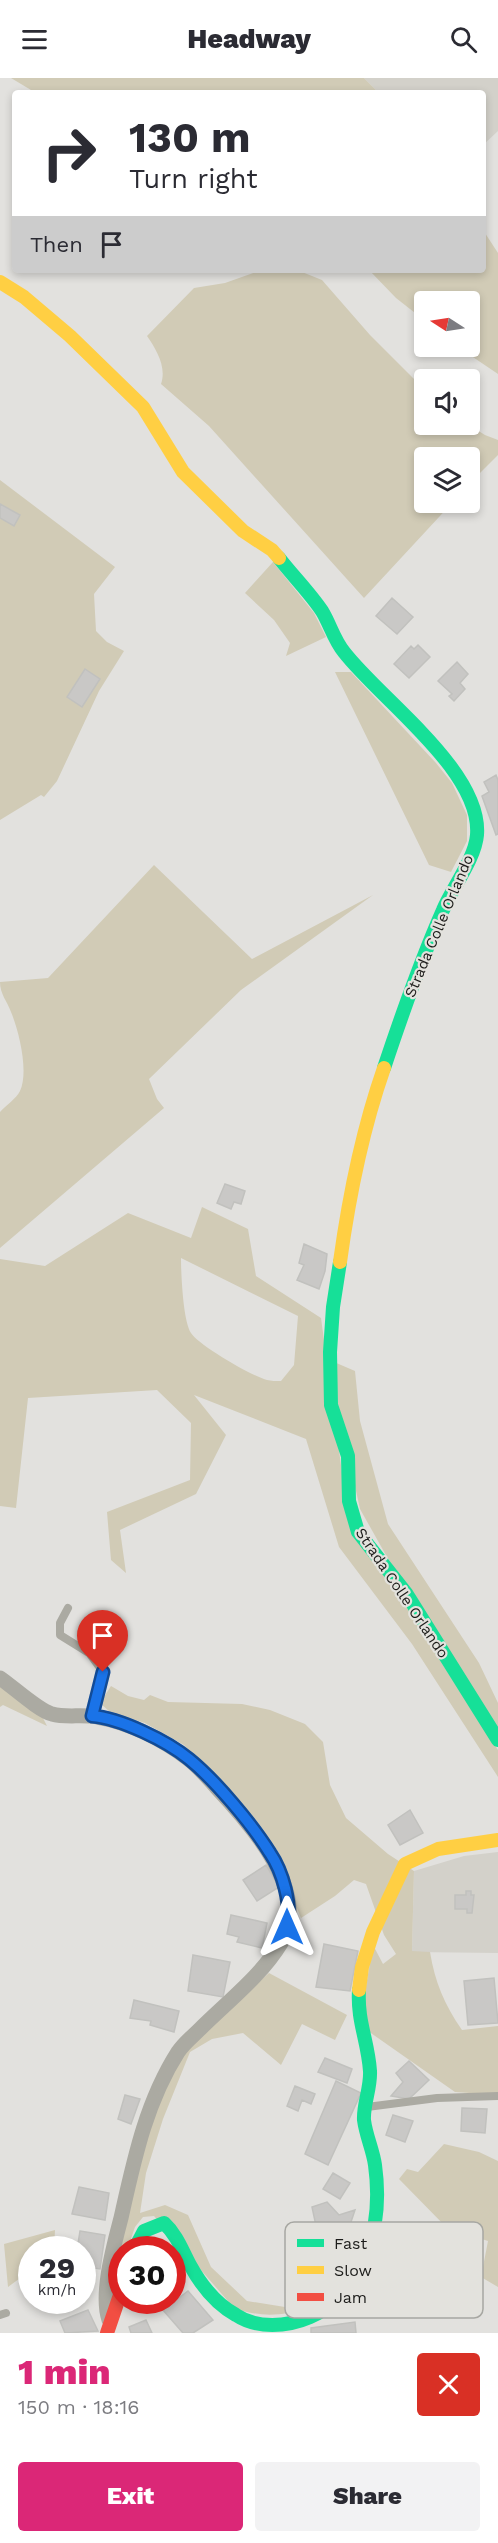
<!DOCTYPE html>
<html lang="en">
<head>
<meta charset="utf-8">
<style>
	:root { --surface:#fff; --page:#f2f2f3; --text:#2b2b33; --muted:#7c7c81; --accent:#db2777 }
	body { margin:0; font-family:"Work Sans",sans-serif; background:var(--page); color:var(--text); height:100vh; display:flex; flex-direction:column; font-size:22px; white-space:nowrap }
	* { box-sizing:border-box; margin:0 }
	p { font-size:20px; color:var(--muted) }
	.icon { flex:none; width:33px; height:33px; fill:none; stroke:currentColor; stroke-width:2; stroke-linecap:round; stroke-linejoin:round }
	.map { position:relative; height:2255px; overflow:hidden }
	.sheet { display:flex; flex-direction:column; background:var(--surface); flex:1 }
	.sheet>* { flex:none }
	.banner { position:absolute; left:12px; top:12px; width:474px; height:183px; border-radius:6px; box-shadow:0 3px 9px #0003; background:#fff; color:var(--text); overflow:hidden }
	.needle { width:39px; rotate:282deg }
	.tools { position:absolute; left:414px; top:213px; display:grid; gap:12px }
	.tools a { display:grid; place-items:center; width:66px; height:66px; border-radius:6px; background:var(--surface); box-shadow:0 3px 9px #0003; font-size:30px }
	.speed { position:absolute; left:18px; top:2158px; display:flex; gap:12px; font-size:30px; font-weight:700; text-align:center }
	.speed>* { display:grid; place-content:center; width:78px; height:78px; border-radius:50%; background:var(--surface); box-shadow:0 3px 9px #0003; line-height:1 }
	.speed small { font-size:15px; font-weight:400 }
	.speed .limit { border:9px solid #d22; background:#fff; color:#111 }
	.pin { position:absolute; display:grid; place-items:center; width:51px; height:51px; color:#fff; margin:-62px -26px; border-radius:50% 50% 50% 0; rotate:-45deg; box-shadow:0 0 6px #0007 }
	.pin .icon { rotate:45deg }
	.me { position:absolute; width:66px; margin:-33px; rotate:0deg; stroke-linejoin:round; filter:drop-shadow(0 0 4px #0008) }
	.turn { display:flex; align-items:center; gap:21px; height:126px; padding:0 18px; font-size:27px }
	.turn .icon { width:78px; height:78px; stroke-width:2.5 }
	.turn b { display:block; font-size:42px; line-height:51px }
	.then { display:flex; align-items:center; height:57px; padding:0 18px; background:#0003; gap:12px; font-size:22px }
	.round { display:grid; place-items:center; flex:none; width:63px; height:63px; border-radius:6px; background:var(--page) }
	.summary { display:flex; align-items:center; justify-content:space-between; height:102px; padding:0 18px }
	h1 { font-size:36px; font-weight:800; line-height:45px; color:var(--accent) }
	.primary-button { display:flex; gap:12px; margin-top:auto; padding:12px 18px }
	.primary-button a { flex:1; height:69px; border-radius:6px; background:var(--accent); color:#fff; font-size:24px; font-weight:800; line-height:69px; text-align:center }
	.primary-button a+a { background:var(--page); color:var(--text) }
	header { display:flex; justify-content:space-between; align-items:center; height:78px; padding:0 18px; background:var(--surface); font-size:27px; font-weight:800 }
	.map>svg:first-child { display:block }
	.built { fill:#d3d1ca }
	.green { fill:#d1cbb6; fill-rule:evenodd }
	.building { fill:#c9c8c6; stroke:#c1c1be; stroke-width:1.5 }
	.lines { fill:none; stroke-linecap:round; stroke-linejoin:round }
	.lane { stroke:#abaaa2; stroke-width:8 }
	.street { stroke:#abaaa2; stroke-width:15 }
	.fast { stroke:#16e098; stroke-width:14 }
	.slow { stroke:#ffcf43; stroke-width:14 }
	.jam { stroke:#f24e42; stroke-width:14 }
	.route-casing { stroke:#114b97; stroke-width:15 }
	.route { stroke:#1a73e8; stroke-width:10 }
	.labels { text-anchor:middle; dominant-baseline:central; stroke-width:4.5; stroke-linejoin:round; paint-order:stroke }
	.street-label { font-size:15px; fill:#1c1c1a; stroke:#e3e2dd }
	.key { fill:#e3e2dd; stroke:#a7a7a2; stroke-width:1.5 }
	.key-label { font-size:16px; fill:#1c1c1a }
</style>
</head>
<body>
<header><svg class="icon" aria-label="menu" viewBox="0 0 24 24"><path d="M4 6h16M4 12h16M4 18h16"/></svg>Headway<svg class="icon" aria-label="search" viewBox="0 0 24 24"><circle cx="10" cy="10" r="6"/><path d="M15 15l6 6"/></svg></header>
<div class="map">
<svg width="498" height="2255" viewBox="0 0 498 2255">
	<rect width="100%" height="100%" fill="#e2e1de"/>
	<path class="built" d="M364,0H498V53L483,67V15H379Z
		M498,1774V1875L412,1874L414,1793L464,1778Z"/>
	<path class="green" d="M11,0H364L379,15H36Z
		M483,152L498,175V296L458,269L470,268V224H424V242L396,220L369,192H483Z
		M262,192H297L322,202L370,257L424,311V346L469,347L485,357L498,362V377L470,405V380H424V424L452,425L364,520L209,348L161,306C167,289 156,271 147,258L194,210L225,205Z
		M0,402L115,489L94,516L96,553L107,564L124,573L99,613L57,703L44,719L41,717L0,742Z
		M273,484L314,535L326,559L286,578L290,565L274,542L245,515Z
		M335,594H351L436,685L452,705L467,737V763L451,794L429,787Z
		M154,787L252,881L373,817L241,912L149,1001L157,1021L164,1030L0,1170V1034C6,1027 16,1021 20,1013C29,994 19,953 11,934C7,923 0,916 0,904L48,900Z
		M202,1129L248,1151L256,1198L321,1240L346,1424L432,1570L498,1672V1699L412,1566L339,1469L306,1361L194,1317L226,1357L196,1416L120,1452L126,1495L111,1482L107,1434L190,1402L191,1345L157,1312L28,1320L16,1430L0,1428V1181L45,1188L128,1135L191,1160ZM181,1180L298,1238L294,1287L281,1303C276,1303 271,1303 267,1302C253,1299 197,1266 191,1255C183,1243 181,1195 181,1180Z
		M334,1284L355,1293L360,1343L388,1446L479,1585L498,1625V1650L387,1479L360,1431L339,1335Z
		M0,1604L41,1636L47,1648L3,1627L0,1629Z
		M111,1608L128,1618L144,1622L150,1617L168,1624L242,1626L270,1632L305,1646L323,1664L330,1707L346,1740L388,1776L414,1793L412,1873L430,1874C435,1904 444,1926 462,1952L498,1948V2017L455,2014L368,1953L362,1932L373,1867L383,1886L396,1876L384,1857L366,1806L354,1802L335,1818L301,1840L271,1766L184,1667L145,1645L110,1634L100,1625Z
		M269,1895L347,1937L335,1962L302,1946L281,1987L243,1955L212,1961L190,1974L163,2041L146,2095L140,2135L165,2127L188,2137L211,2189L247,2223L291,2230L328,2209L342,2188L357,2161C354,2170 352,2183 347,2192C323,2233 277,2246 234,2230L154,2138L143,2139L135,2149L127,2172H122L121,2188L115,2214V2191L148,2047L186,1969Z
		M444,2066L479,2074L498,2083V2209L481,2199L488,2163L447,2150L399,2101L407,2091L418,2094Z
		M55,2152L54,2172H32L31,2192L8,2209L4,2166Z"/>
	<path class="building" d="M0,426L20,437L14,448L0,440Z
		M392,520L413,539L397,556L376,538Z
		M418,567L430,579L409,600L394,586L411,568L414,571Z
		M457,584L468,596L460,605L465,611L454,623L449,618L452,616L438,603Z
		M85,591L100,601L82,629L67,619Z
		M496,697L498,702V756L496,757L482,718L489,714L484,704Z
		M225,1106L245,1113L241,1126L234,1124L231,1131L217,1125Z
		M304,1166L327,1176L325,1193L319,1211L297,1202L304,1187L299,1185Z
		M410,1732L423,1755L400,1767L388,1747Z
		M266,1787L279,1809L257,1823L243,1802Z
		M466,1813H471V1817H474L472,1835H467V1831H455V1817H466Z
		M231,1837L267,1845L262,1870L237,1864L239,1859L227,1856Z
		M324,1866L358,1873L350,1913L316,1909Z
		M193,1877L230,1884L223,1919L188,1913Z
		M494,1900L498,1945L468,1947L464,1903Z
		M134,1922L179,1933L174,1954L150,1947L151,1943L130,1940Z
		M325,1980L352,1991L347,2005L318,1994Z
		M409,1983L429,2002L409,2021L391,2018L403,2004L396,1995Z
		M336,2003L361,2015L328,2087L305,2076Z
		M295,2008L315,2016L311,2026L302,2022L298,2033L287,2028Z
		M125,2017L140,2021L131,2046L118,2041Z
		M462,2030L487,2031L485,2055L461,2053Z
		M393,2037L413,2043L405,2064L386,2057Z
		M333,2095L350,2105L340,2121L323,2111Z
		M79,2109L109,2115L105,2142L72,2136Z
		M327,2124L339,2137L355,2132L351,2144L356,2148L343,2172L319,2162L312,2129Z
		M80,2153L105,2157L100,2191L82,2188V2172H77Z
		M188,2213L213,2242L193,2255H183L163,2232Z
		M88,2232L98,2253L65,2255L60,2243Z
		M146,2242L152,2255H131L129,2249Z
		M355,2244L356,2255H311V2250Z"/>
	<g class="lines">
		<path class="lane" d="M68,1530L60,1545V1557L89,1575L103,1594L92,1638
			M367,2029L437,2020L498,2018
			M0,2237L6,2235"/>
		<path class="street" d="M0,1600C12,1608 39,1633 52,1636C66,1640 82,1636 97,1639C128,1644 162,1661 187,1680C198,1688 207,1699 216,1709C249,1744 312,1814 281,1865C261,1898 227,1924 200,1951C193,1958 184,1965 178,1974C146,2024 134,2082 121,2140C114,2167 100,2216 109,2242"/>
		<path class="fast" d="M279,480C293,498 310,515 322,533C330,546 334,562 344,574C381,622 482,693 477,757C475,781 452,810 443,832C420,884 402,936 384,990
			M340,1184L333,1229L330,1274L331,1327L348,1378L349,1423L358,1454L406,1515L498,1662
			M134,2172L144,2153L164,2145C177,2157 182,2172 190,2187C201,2207 216,2226 236,2237C257,2251 287,2249 310,2239C368,2214 383,2144 375,2087C373,2072 366,2058 364,2042C363,2026 371,2010 370,1993C368,1963 357,1943 359,1912"/>
		<path class="slow" d="M0,204L24,219L70,258L143,329L183,394L243,453L272,472L279,480
			M340,1184C349,1118 362,1053 384,990
			M359,1912L362,1889L373,1854L405,1786L438,1771L498,1762"/>
		<path class="jam" d="M107,2255L122,2211"/>
	</g>
	<g class="lines">
		<g class="route-casing">
			<path id="route" d="M103,1594L92,1638C120,1640 167,1663 189,1681C215,1702 252,1746 270,1775C283,1794 292,1827 287,1849"/>
		</g>
		<use href="#route" class="route"/>
	</g>
	<g class="labels">
		<g class="street-label">
			<text transform="translate(439 848) rotate(-67)">Strada Colle Orlando</text>
			<text transform="translate(402 1515) rotate(56)">Strada Colle Orlando</text>
		</g>
	</g>
	<rect x="285" y="2144" width="198" height="96" rx="9" class="key"/>
	<rect x="297" y="2161" width="27" height="8" fill="#16e098"/>
	<rect x="297" y="2188" width="27" height="8" fill="#ffcf43"/>
	<rect x="297" y="2215" width="27" height="8" fill="#f24e42"/>
	<g class="key-label">
		<text x="334" y="2171">Fast</text>
		<text x="334" y="2198">Slow</text>
		<text x="334" y="2225">Jam</text>
	</g>
</svg>
<div class="tools">
<a><svg class="needle" viewBox="-14 -14 28 28"><path d="M0-13l5 13h-10z" fill="#e53935"/><path d="M0 13l5-13h-10z" fill="#7c7c81"/></svg></a>
<a><svg class="icon" aria-label="sound" viewBox="0 0 24 24"><path d="M4 9h4l5-4v14l-5-4H4zM17 9q2 3 0 6"/></svg></a>
<a><svg class="icon" aria-label="layers" viewBox="0 0 24 24"><path d="M12 4l9 5-9 5-9-5zM3 14l9 5 9-5"/></svg></a>
</div>
<div class="speed"><div>29<small>km/h</small></div><div class="limit">30</div></div>
<div class="pin" style="left:103px;top:1594px;background:#d93025"><svg class="icon" aria-label="arrive" viewBox="0 0 24 24"><path d="M6 21V4h12l-3 4 3 4H6"/></svg></div>
<svg class="me" style="left:287px;top:1849px" viewBox="-20 -20 40 40"><path d="M0-17L14 15 0 8-14 15z" fill="#1a73e8" stroke="#fff" stroke-width="4"/></svg>
<div class="banner">
<div class="turn"><svg class="icon" aria-label="right" viewBox="0 0 24 24"><path d="M7 20v-9h11M14 6l5 5-5 5"/></svg><div><b>130 m</b>Turn right</div></div>
<div class="then">Then<svg class="icon" aria-label="arrive" viewBox="0 0 24 24"><path d="M6 21V4h12l-3 4 3 4H6"/></svg></div>
</div>
</div>
<section class="sheet">
<div class="summary"><div><h1>1 min</h1><p>150 m · 18:16</p></div><a class="round" style="background:#d93025;color:#fff"><svg class="icon" aria-label="close" viewBox="0 0 24 24"><path d="M6 6l12 12M18 6L6 18"/></svg></a></div>
<div class="primary-button"><a>Exit</a><a>Share</a></div>
</section>
</body>
</html>
